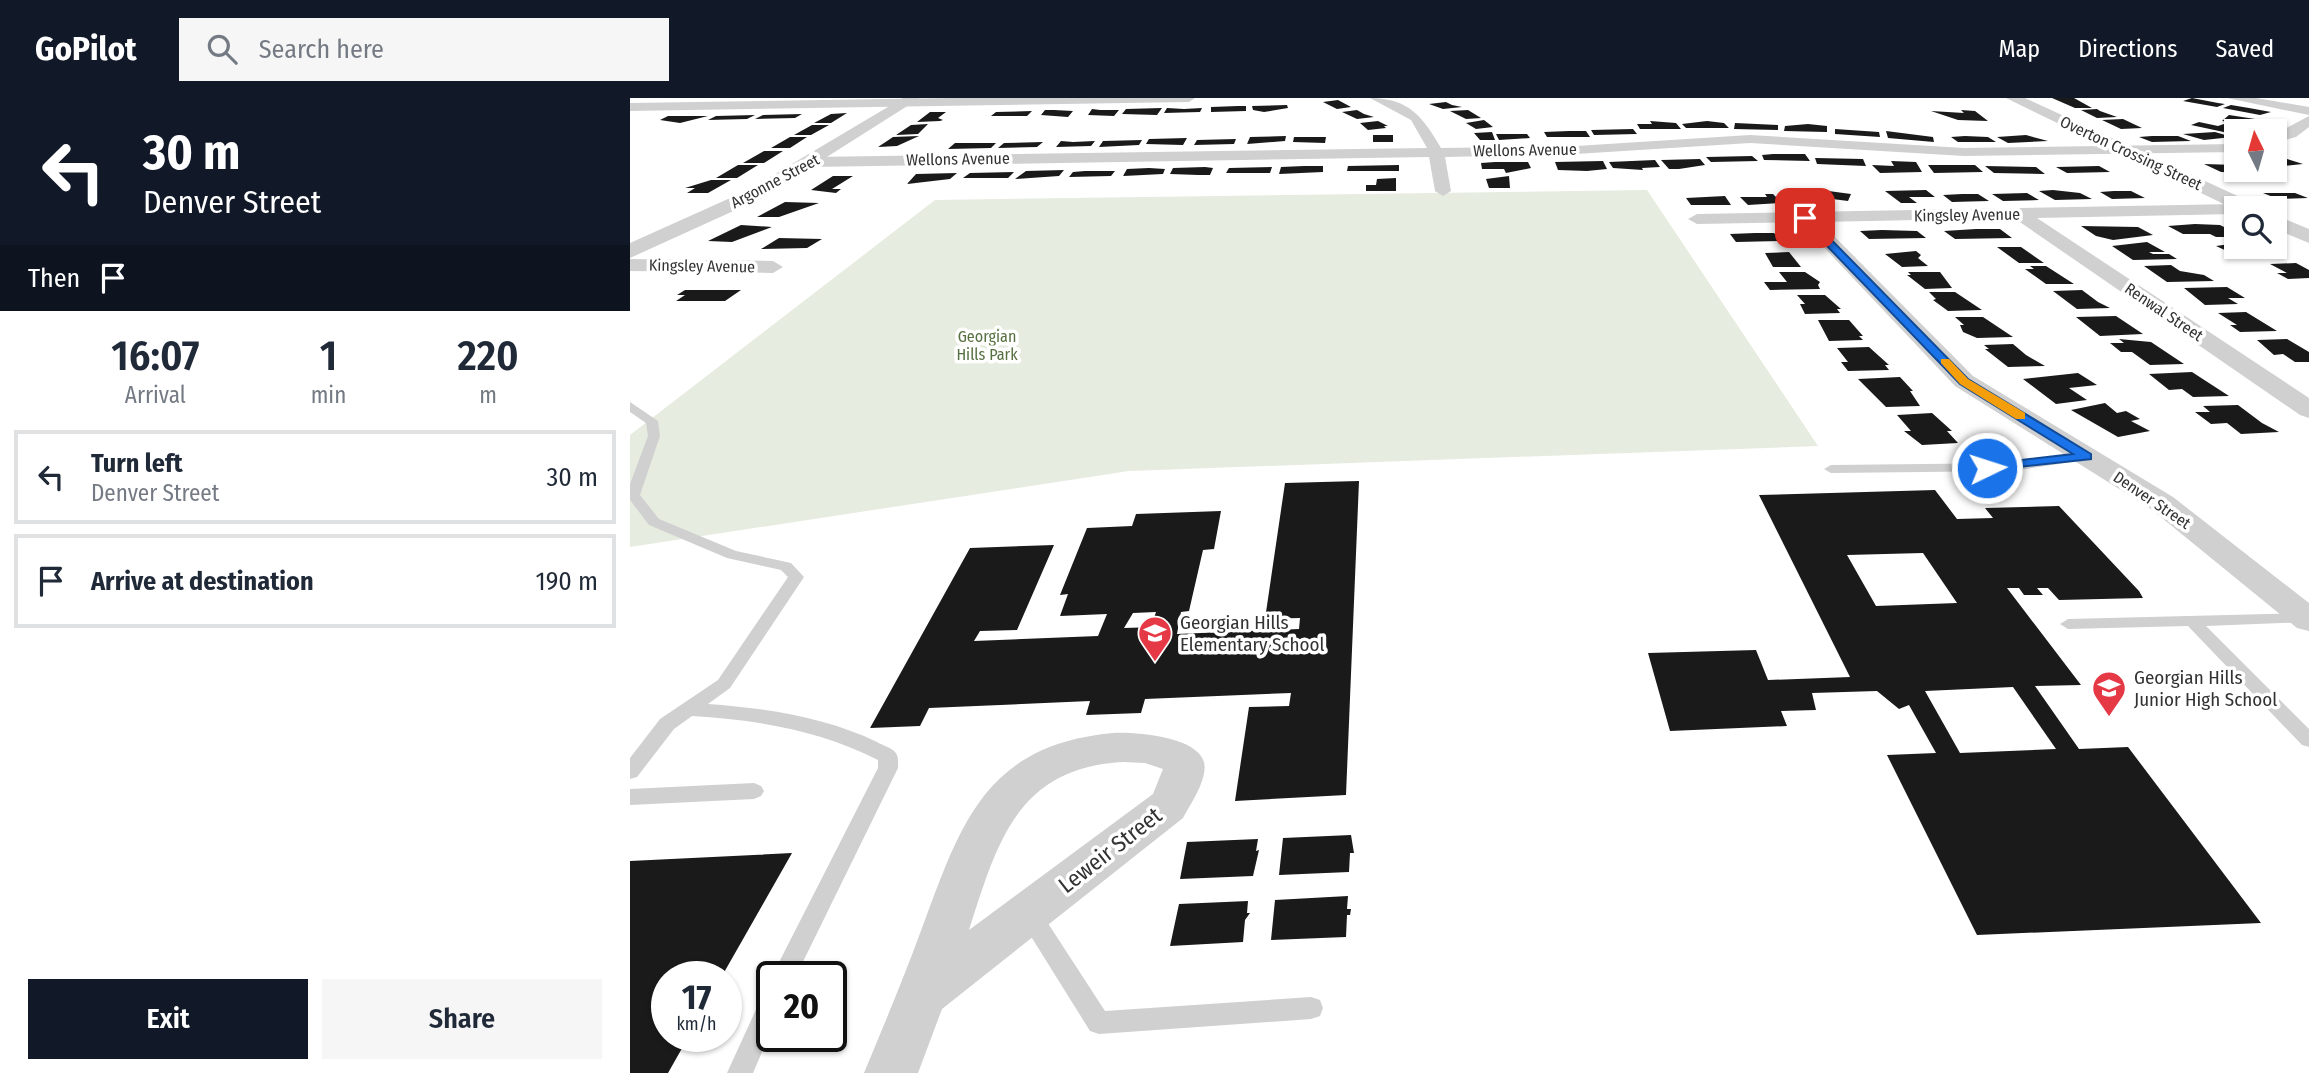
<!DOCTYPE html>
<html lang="en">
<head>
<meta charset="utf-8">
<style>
	:root { --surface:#fff; --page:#f6f6f7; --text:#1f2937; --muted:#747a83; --line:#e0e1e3; --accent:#111827 }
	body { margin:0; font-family:"Fira Sans Condensed",sans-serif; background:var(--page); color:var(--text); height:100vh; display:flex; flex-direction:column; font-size:26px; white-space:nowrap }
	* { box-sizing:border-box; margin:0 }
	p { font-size:23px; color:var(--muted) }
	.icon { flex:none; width:38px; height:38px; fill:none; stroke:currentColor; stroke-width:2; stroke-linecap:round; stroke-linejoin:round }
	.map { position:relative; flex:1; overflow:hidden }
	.sheet { display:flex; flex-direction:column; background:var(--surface); width:630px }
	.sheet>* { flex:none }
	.guide { background:#111827; color:#fff; overflow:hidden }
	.needle { width:46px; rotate:355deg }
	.fabs { position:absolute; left:1594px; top:21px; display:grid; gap:14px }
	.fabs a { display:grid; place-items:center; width:63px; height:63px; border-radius:0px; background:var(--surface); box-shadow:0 2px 5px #0004; font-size:35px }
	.speed { position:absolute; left:21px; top:863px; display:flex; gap:14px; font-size:35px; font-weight:700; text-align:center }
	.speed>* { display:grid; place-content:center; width:91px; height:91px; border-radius:50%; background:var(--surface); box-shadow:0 2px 5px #0004; line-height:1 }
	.speed small { font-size:18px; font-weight:400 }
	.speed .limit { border:4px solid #111; border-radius:10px; background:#fff; color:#111 }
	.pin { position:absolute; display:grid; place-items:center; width:60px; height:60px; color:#fff; margin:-30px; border-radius:14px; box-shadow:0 4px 10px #0006 }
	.me { position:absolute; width:77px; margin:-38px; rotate:86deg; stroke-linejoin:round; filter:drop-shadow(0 0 5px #0008) }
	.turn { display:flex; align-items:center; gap:24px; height:147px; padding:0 28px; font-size:32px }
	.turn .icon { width:91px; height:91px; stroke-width:2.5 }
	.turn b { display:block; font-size:49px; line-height:60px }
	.then { display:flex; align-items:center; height:66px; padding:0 28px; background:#0003; gap:14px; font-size:26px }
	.eta { display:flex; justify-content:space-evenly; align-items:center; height:119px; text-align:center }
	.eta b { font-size:42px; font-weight:600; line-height:49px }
	.primary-button { display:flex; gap:14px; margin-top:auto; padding:14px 28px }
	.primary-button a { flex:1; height:80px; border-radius:0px; background:var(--accent); color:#fff; font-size:28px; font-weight:600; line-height:80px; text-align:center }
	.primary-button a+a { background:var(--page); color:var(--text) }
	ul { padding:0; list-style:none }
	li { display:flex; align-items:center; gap:21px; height:94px; margin:0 14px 10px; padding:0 14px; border:4px solid var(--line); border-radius:0px }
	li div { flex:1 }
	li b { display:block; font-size:26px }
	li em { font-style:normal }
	header { display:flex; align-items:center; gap:42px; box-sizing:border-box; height:98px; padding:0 35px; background:var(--accent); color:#fff }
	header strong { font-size:33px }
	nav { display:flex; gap:38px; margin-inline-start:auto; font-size:24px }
	.search { width:490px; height:63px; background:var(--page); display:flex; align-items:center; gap:18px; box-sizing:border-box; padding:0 24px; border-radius:0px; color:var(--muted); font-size:26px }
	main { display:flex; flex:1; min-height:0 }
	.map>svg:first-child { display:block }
	.green { fill:#e6ecdf }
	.building { fill:#1a1a1a; fill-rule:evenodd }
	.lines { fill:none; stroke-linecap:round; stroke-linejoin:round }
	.service { fill:#d0d0d0; fill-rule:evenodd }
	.minor { fill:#d0d0d0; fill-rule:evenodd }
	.tertiary { fill:#d0d0d0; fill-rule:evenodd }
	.route { fill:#1a73e8; stroke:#114b97; stroke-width:2 }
	.slow { fill:#f59e0b }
	.labels { text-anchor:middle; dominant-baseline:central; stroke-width:7; stroke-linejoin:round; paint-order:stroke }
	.far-street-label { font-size:16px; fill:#333; stroke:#fff }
	.far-park-label { font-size:16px; fill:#56703f; stroke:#fff }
	.poi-label { font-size:19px; fill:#333; stroke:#fff; text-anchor:start }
	.near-street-label { font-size:23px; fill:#333; stroke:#fff }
</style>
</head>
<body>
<header>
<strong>GoPilot</strong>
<div class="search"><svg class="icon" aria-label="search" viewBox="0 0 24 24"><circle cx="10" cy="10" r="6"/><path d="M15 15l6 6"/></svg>Search here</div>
<nav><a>Map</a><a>Directions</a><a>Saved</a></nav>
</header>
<main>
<section class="sheet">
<div class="guide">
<div class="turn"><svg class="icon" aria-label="left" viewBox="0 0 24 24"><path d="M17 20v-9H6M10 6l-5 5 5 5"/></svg><div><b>30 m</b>Denver Street</div></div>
<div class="then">Then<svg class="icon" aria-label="arrive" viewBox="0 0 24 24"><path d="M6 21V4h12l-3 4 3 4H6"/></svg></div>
</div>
<div class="eta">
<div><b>16:07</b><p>Arrival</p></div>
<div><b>1</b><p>min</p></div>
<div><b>220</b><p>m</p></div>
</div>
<ul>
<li><svg class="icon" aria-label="left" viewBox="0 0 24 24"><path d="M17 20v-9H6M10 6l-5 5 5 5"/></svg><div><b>Turn left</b><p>Denver Street</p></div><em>30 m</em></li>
<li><svg class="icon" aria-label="arrive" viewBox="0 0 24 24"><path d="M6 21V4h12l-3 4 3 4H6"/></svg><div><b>Arrive at destination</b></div><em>190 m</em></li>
</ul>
<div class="primary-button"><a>Exit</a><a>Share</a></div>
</section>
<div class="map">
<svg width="1679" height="975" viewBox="0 0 1679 975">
	<rect width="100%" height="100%" fill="#fff"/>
	<path class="green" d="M1017,92L1188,348L499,373L0,449V337L305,102Z"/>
	<path class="building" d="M1422,0H1444L1462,10H1445Z
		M1562,0L1588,5L1595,6L1587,9L1553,3Z
		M708,2L721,9L707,11L693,4Z
		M816,4L822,7L832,9L813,11L799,6Z
		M657,7L658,10L634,14L623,12L622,8Z
		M1601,7L1619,10L1641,14L1630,17L1593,10Z
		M608,8H616V13L581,14V9Z
		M532,10L527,17L492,16L496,11Z
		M537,10L554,11L572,10L570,14L534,15Z
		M462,11L470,12H489L484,18L458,17Z
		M1467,11L1470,13L1487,19L1467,20L1451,12Z
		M415,12H424L443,13L438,19L411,17Z
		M727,12L734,16L744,19L727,21L712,14Z
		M838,12L851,20L836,21L820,13Z
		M1331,12L1345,13L1358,23L1328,22L1301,13L1334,15Z
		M402,13L397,18H361L366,14Z
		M300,14H316L308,20L313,22L310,23L287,24Z
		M217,15L201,25H184L201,16Z
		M172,16L165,20L125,21L133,17Z
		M125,17L117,21L78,22L86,18Z
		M1599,17L1625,21L1615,27L1592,23Z
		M38,18H78L50,25L30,22Z
		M1493,21L1512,30L1491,31L1472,22Z
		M854,22L863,29L846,31L836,25Z
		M748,23L758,28H754L756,30L738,32L730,25Z
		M1020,23L1046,25L1051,31H1010L1007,26H1022Z
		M1077,23L1094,25L1099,30H1056L1052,26Z
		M1569,24L1588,28L1594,26L1619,30L1603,36L1561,27Z
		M1105,25L1148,27V32L1104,31Z
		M298,26L288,36L266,37L281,27Z
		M1178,26L1197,28V34L1154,33L1155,28Z
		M182,27H199L181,37H164Z
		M1003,31L1007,36L964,37L961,32Z
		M1205,31L1249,34L1250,39L1205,36Z
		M939,33H956L960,39H917L914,34Z
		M1256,33L1303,39L1304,44L1258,40Z
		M862,34L865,42H850L844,35Z
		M1585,34L1602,39L1574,42L1553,36Z
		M866,36H897L900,40L869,42Z
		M743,37H763V44H743Z
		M1396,37L1418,43L1378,45L1367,39Z
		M289,38L267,48L248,49L263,39Z
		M656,38L655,43L617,46L620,39Z
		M1335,38L1358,39L1366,44H1328L1321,39Z
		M1522,38H1548L1561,43L1522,44L1509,39Z
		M160,39H177L160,50H141Z
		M664,39H696L695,45L663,44Z
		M557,40L553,47L516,46L519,41Z
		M606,41L604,46L564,47L567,42Z
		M512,42L509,47L469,49L473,43Z
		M431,43L443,44L465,43L461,48L426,49Z
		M413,44L407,49L368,50L374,45Z
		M325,45H366L361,50L318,51Z
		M134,53H153L134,65H113Z
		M1143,56H1175L1180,63L1134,62L1132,57Z
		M1122,58L1128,63L1081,64L1076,59Z
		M1185,60L1233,61L1236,68L1187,66Z
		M1070,61L1075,67L1049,71H1039L1031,62Z
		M1657,61L1673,66L1645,69V63Z
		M1025,62L1030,69L1012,70L1013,72L983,70L979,64Z
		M973,63L977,71L957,73L928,72L925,64Z
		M1261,63L1286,64L1292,74L1250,75L1242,67L1264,68Z
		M865,64H898L901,70L876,75L874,71H852L851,65Z
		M1574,66L1606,67V72L1624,75L1591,74Z
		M108,67H128L107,80H86Z
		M769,67V73H717L718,68Z
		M1298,67H1345L1353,74L1304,75Z
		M674,68H693V74L649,76L651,69Z
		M1355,68L1406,69L1415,76L1364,75Z
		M1469,68L1480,74L1437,75L1426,69Z
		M642,69L640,75H596L599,70Z
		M543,70L575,69L583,70L580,77H568L540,76Z
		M497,71L519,70L535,71L533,76L493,78Z
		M434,72L429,78L385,81L396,73Z
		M455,73H485L481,78L439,79L443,74Z
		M384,74L378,80H333L340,75Z
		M327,75L320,81L277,86L286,76Z
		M203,78H223L202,91H211L206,95L181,92Z
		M879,78L880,90H859L856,81Z
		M766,80V93H736V87H746L747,81Z
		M81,82H101L78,95H57L65,90H55Z
		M1159,90L1191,92L1221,96L1218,103L1156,95Z
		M1296,92L1305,99H1279L1287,105H1271L1255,93Z
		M1423,92L1450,95L1462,101L1425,102L1409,93Z
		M1484,93H1501L1515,100L1482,101L1470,94Z
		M1397,95L1409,102L1373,103L1362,96Z
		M1633,95H1665L1678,100L1648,101Z
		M1135,96H1143L1152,105L1118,107L1110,99H1137Z
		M1332,96H1348L1359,103L1322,104L1313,97Z
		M1095,98L1101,107H1061L1056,100Z
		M155,104L189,105L149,119H127Z
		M1565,126L1590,127L1606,135H1597L1604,139H1586L1580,136H1553L1538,128Z
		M111,127L142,129L102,144L78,143Z
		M1451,128L1508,129L1523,137L1483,142L1466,138Z
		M1346,131H1370L1382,140L1325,141L1314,133Z
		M1252,132L1287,133L1296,140L1239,141L1230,133Z
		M1125,135H1144L1151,143L1106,144L1100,136Z
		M149,140L192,141L177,150L131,151Z
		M1595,143H1606V149H1633L1653,159L1612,160L1586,148L1600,146Z
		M1517,144L1535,154H1519L1523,156H1539L1547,161L1503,162L1482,148Z
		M1367,149H1391L1414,165H1389Z
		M1286,153L1291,157L1288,160L1298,168L1272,169L1255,156Z
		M1159,154L1171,169H1143L1135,155Z
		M1666,165L1679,172V180L1658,181L1647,175H1657L1640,166Z
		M1541,167L1550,173L1574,177L1584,183L1537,184L1514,168Z
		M1400,168H1416L1444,186H1416L1395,171H1404Z
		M1149,174H1175L1190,184L1188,187L1190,191L1140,192L1134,184H1157Z
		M1278,174H1310L1322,190L1295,191L1277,177H1281Z
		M1597,189L1615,200H1598L1608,206L1575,207L1554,190Z
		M55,192H111L95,203H46L55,197H47Z
		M1452,192L1468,204L1480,210L1447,211L1423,193Z
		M1299,194H1325L1352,212L1318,213L1303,202L1306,201Z
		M1167,197H1195L1211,211H1207L1210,215L1175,216L1170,206H1175Z
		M1616,214L1647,233L1610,234L1600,227H1607L1588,215Z
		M1486,218L1513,236L1470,238L1446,219Z
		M1325,219H1353L1383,239L1347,240L1333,234L1330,227H1334Z
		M1188,222H1219L1233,238H1229L1233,242L1199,243Z
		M1489,241L1521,244L1554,266L1520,267L1502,254H1491L1480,245H1494Z
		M1657,241L1679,254V264H1665L1653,256L1644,257L1627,242Z
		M1383,246L1396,257L1415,268L1378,269L1355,251H1359L1354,247Z
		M1239,249L1259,267H1255L1259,272L1218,273L1211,264H1218L1207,250Z
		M1562,274L1599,298L1563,299L1552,291L1539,292L1519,276Z
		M1448,275L1467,287L1439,290L1457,302L1426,306L1393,281Z
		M1270,279L1283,293H1280L1290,308L1256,309L1228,281Z
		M1475,305L1487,315L1496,313L1510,321L1501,323L1520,333L1488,339L1441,312Z
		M1608,307L1632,325L1649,334L1611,336L1597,325L1581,326L1565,314H1580L1573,308Z
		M1302,315L1322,333H1317L1328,345L1292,347L1274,333H1281L1267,317Z
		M729,383L716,697L605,703L619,609L659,608L661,595L515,601L511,615L456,617L460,603L299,610L290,628L240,630L340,450L424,447L387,532L350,533L344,543L468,538L477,516L430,518L438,496L430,497L457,430L502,428L506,416L591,413L584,451L573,452L559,513L551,514L547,536L669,531L670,520L635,521L655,385ZM526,514L524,520H529L526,529L494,530L503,515Z
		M1305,392L1327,421L1363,420L1355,410L1429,408L1509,493L1513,500L1429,502L1418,490H1407L1413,497H1394L1389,490H1377L1451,587L1405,588L1449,651L1498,649L1631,825L1347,837L1257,657L1306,655L1279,607L1269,611L1247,593L1182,595L1186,612L1151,613L1157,628L1040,633L1018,555L1126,552L1138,582L1220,579L1129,397ZM1293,455L1327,505L1246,508L1217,457ZM1383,589L1426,651L1330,655L1295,593Z
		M721,737L724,755H720L719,774L649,777L653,740Z
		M628,741L626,753L629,752L623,778L550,781L557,744Z
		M162,755L92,878H37V938H59L38,975H0V763Z
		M718,798L717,811H721L720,817H717L716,839L641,842L645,802Z
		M618,803L617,815H620L615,822L613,844L540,848L549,806Z"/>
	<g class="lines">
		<path class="service" d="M0,304L28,323L30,338L10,397L29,421L106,453L161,465L174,479L100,590L78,606C135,610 195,619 247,644C252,647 262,650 265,654C269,658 268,665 268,670L166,878H142L248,670V662C189,632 127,622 62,618L44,631L7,679L0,681V660L30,621L88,582L158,479L151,472L97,460L19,427L0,402V386L18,338L16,325L0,314Z
			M1456,354L1461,355V361L1383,373L1201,375L1194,371L1201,367L1383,365Z
			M1674,515L1679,516V524L1576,528L1679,631V649L1672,647L1558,528L1438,531L1430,526L1438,521Z
			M124,685L131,688L134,693L131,698L124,701L0,707V691Z
			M400,807L408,810L475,913L681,899L690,902L693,910L690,918L681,921L469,936L460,933L392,824L389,817L392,810Z
			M142,891V931L123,975H97L134,894Z"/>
		<path class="minor" d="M319,0H565L559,4L0,13V5Z
			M740,0C779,0 793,19 811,50L946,48L1120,37L1334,50L1606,46V54L1334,58L1120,45L946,56L815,59L821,93L813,98L805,93L799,59L182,69L174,64L182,59L797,50L781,22Z
			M1597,0H1626L1679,9V17Z
			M1679,18V29L1666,39L1645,45V36Z
			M1606,106L1614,110H1606V116L1407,120L1679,300V320L1670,317L1384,120L1190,124L1343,278L1543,399L1679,505V533L1667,530L1521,411L1325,288L1170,124L1067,126L1058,121L1067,116Z
			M0,161L143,163L153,169L143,175L0,173Z
			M483,635C505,634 566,638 574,664C578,681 561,705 553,720L312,911L288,975H234C254,927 274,879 292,830C331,725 355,647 483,635ZM494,664L515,665L533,671L523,696L339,832C367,745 387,669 494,664Z"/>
		<path class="tertiary" d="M273,0H290L132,100L0,160V145L118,92Z
			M1376,0H1395L1625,106L1628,110L1606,112Z
			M1645,117L1679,131V145L1645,131Z"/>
	</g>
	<path class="route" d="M1172,118H1178L1338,281L1461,356V361L1353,373V367L1357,366L1443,356L1330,286L1172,122Z"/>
	<path class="slow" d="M1311,261H1319L1338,281L1395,315V321H1386L1330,286L1311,265Z"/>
	<defs>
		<g id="school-pin" transform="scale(1.75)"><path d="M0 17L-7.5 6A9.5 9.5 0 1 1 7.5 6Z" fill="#e63946" stroke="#fff"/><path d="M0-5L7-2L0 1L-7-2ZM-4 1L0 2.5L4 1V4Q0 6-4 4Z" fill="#fff"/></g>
	</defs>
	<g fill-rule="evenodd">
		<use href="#school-pin" x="525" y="535"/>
		<use href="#school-pin" x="1479" y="590"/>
	</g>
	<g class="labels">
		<g class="far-street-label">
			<text transform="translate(895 52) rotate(-1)">Wellons Avenue</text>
			<text transform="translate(1501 55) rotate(25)">Overton Crossing Street</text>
			<text transform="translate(328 61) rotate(-1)">Wellons Avenue</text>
			<text transform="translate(145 83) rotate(-28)">Argonne Street</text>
			<text transform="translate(1337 117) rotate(-1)">Kingsley Avenue</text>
			<text transform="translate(72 168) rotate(1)">Kingsley Avenue</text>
			<text transform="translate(1534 214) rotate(34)">Renwal Street</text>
			<text transform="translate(1522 402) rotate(34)">Denver Street</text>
		</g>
		<g class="far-park-label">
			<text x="357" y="238">Georgian<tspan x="357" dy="18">Hills Park</tspan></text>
		</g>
		<g class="poi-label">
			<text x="550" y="524">Georgian Hills<tspan x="550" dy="22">Elementary School</tspan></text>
			<text x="1504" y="579">Georgian Hills<tspan x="1504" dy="22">Junior High School</tspan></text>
		</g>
		<g class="near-street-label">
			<text transform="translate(480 752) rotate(-38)">Leweir Street</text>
		</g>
	</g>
</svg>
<div class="fabs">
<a><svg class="needle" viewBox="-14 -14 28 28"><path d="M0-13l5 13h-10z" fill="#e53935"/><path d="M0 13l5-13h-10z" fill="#747a83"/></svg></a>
<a><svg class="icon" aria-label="search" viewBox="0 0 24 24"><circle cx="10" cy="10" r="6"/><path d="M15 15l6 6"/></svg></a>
</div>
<div class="speed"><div>17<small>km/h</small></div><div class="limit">20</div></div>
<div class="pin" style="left:1175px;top:120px;background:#d93025"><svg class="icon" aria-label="arrive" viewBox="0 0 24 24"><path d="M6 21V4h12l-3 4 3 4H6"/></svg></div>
<svg class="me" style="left:1357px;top:370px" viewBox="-20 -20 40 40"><circle r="17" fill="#1a73e8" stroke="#fff" stroke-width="3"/><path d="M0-11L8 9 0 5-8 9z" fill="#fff"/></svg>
</div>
</main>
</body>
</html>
